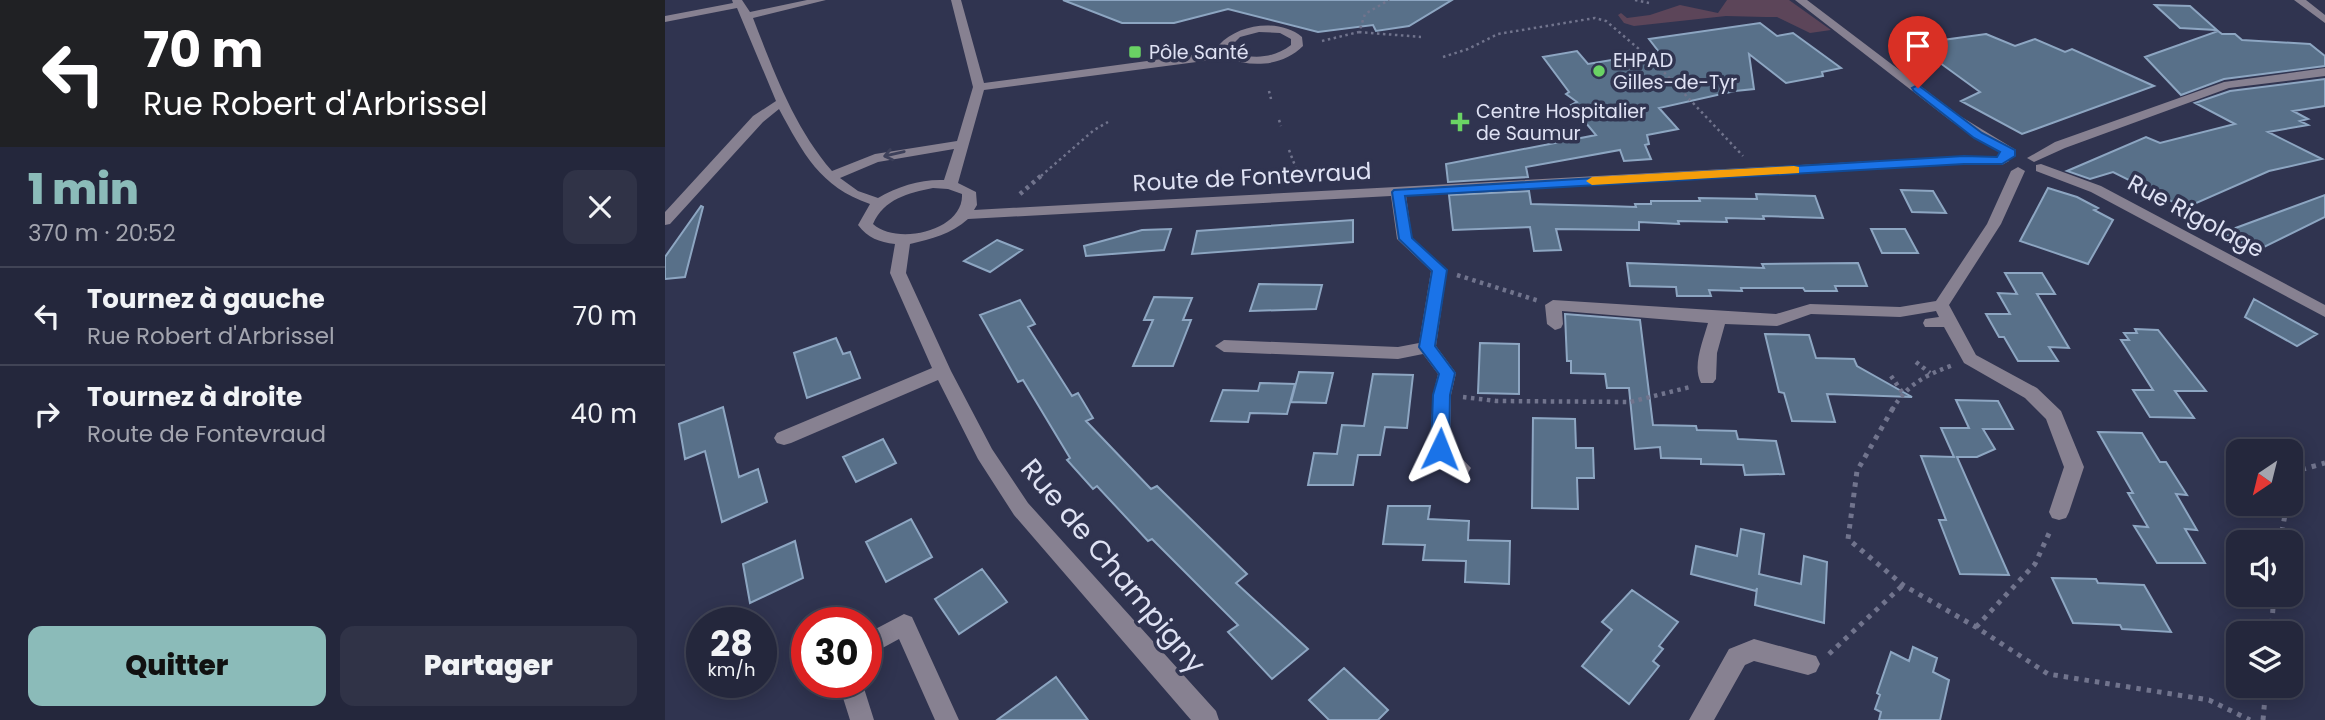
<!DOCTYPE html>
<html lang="fr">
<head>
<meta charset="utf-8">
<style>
	:root { --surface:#24273c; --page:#303347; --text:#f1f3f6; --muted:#a3a5af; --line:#414456; --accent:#8bbbb9 }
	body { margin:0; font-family:Poppins,sans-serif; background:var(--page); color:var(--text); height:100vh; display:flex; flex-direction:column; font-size:26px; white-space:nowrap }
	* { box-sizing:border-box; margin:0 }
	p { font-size:23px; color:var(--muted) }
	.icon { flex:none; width:38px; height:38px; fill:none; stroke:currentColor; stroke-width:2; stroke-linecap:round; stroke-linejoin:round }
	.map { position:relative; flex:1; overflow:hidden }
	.sheet { display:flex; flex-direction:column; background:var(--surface); width:665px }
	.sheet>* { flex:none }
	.guide { background:#202124; color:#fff; overflow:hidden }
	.needle { width:46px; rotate:215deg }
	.controls { position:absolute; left:1561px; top:439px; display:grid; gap:14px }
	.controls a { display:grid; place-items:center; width:77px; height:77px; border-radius:14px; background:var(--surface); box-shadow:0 4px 18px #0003,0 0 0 2px var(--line); font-size:35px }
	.speed { position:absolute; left:21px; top:607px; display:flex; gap:14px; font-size:35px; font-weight:700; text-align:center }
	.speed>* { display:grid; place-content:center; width:91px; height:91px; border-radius:50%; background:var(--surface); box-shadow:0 4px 18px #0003,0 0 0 2px var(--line); line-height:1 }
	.speed small { font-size:18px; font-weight:400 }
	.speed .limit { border:10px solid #d22; background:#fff; color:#111 }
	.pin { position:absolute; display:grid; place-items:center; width:60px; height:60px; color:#fff; margin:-72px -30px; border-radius:50% 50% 50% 0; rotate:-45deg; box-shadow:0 0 7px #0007 }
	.pin .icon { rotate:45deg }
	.me { position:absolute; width:77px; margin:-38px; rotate:2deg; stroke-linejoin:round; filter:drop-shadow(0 0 5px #0008) }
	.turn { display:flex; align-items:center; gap:24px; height:147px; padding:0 28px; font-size:32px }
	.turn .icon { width:91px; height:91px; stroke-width:2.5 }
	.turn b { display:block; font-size:49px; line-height:60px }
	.round { display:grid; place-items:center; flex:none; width:74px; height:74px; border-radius:14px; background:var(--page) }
	.head { display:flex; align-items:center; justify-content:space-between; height:119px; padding:0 28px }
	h1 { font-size:42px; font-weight:800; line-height:52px; color:var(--accent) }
	.button { display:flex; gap:14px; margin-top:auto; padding:14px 28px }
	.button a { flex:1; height:80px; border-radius:14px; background:var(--accent); color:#111; font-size:28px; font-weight:800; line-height:80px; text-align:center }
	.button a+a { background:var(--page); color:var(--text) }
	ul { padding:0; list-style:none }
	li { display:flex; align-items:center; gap:21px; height:98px; padding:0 28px; border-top:2px solid var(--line) }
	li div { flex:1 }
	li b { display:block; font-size:26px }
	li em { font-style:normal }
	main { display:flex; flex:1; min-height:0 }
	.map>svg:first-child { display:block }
	.green { fill:#5c4559 }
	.building { fill:#587089; stroke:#8da6c2; stroke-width:2 }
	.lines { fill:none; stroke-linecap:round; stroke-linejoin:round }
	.path-far2 { stroke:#71748d; stroke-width:2.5; stroke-dasharray:2.5 3.5; stroke-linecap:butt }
	.path-far1 { stroke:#71748d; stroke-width:4.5; stroke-dasharray:3.5 4.5; stroke-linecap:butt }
	.path { stroke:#71748d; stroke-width:5; stroke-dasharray:4.5 6; stroke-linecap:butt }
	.minor { fill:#878191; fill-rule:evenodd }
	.oneway { stroke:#3d405a }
	.route { fill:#1a73e8; stroke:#114b97; stroke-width:2 }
	.slow { fill:#f59e0b }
	.poi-dot { fill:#6ad364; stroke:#303450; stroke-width:2.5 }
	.labels { text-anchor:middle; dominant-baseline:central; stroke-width:7; stroke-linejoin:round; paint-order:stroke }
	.far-poi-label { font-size:19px; fill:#dfe2f4; stroke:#303450; text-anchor:start }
	.street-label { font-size:23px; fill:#dfe2f4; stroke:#303450 }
	.near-street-label { font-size:28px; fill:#dfe2f4; stroke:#303450 }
</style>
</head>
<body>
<main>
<section class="sheet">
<div class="guide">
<div class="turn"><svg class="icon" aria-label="left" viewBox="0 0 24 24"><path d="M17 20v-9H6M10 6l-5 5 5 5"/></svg><div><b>70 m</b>Rue Robert d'Arbrissel</div></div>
</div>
<div class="head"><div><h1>1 min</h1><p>370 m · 20:52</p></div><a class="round"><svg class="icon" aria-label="close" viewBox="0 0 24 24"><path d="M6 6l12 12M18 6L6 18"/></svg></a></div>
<ul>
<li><svg class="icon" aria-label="left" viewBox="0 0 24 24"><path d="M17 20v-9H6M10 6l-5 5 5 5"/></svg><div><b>Tournez à gauche</b><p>Rue Robert d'Arbrissel</p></div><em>70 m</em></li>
<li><svg class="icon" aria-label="right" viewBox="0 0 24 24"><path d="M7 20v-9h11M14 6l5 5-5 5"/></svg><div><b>Tournez à droite</b><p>Route de Fontevraud</p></div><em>40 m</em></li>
</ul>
<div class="button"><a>Quitter</a><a>Partager</a></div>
</section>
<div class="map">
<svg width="1660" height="720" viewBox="0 0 1660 720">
	<rect width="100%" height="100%" fill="#303450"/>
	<path class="green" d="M1062,0H1124L1166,30L1145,33L1112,17H1100L1061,16L969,26L959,23L953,15L956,13L962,18L985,15L1015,5L1053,13Z"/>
	<path class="building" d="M398,0H787L744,26L711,31L708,25L653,32L563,9L509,23H457Z
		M1490,5L1525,6L1552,30L1515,28Z
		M1095,23L1112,36L1128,33L1176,68L1157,72L1158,76L1121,83L1084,54L1089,89L1070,91L994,108L1013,129L982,135L984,144L980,145L986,159L959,161L955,150L861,167L863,177L783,182L781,164L931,135L906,105L912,102L901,94L904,92L878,57L912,51L923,64L994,52L984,39Z
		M1553,31L1557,34H1570L1577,40L1645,44L1660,56V66L1559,79L1516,95L1480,57Z
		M1321,34L1350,46L1370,39L1400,52L1407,49L1489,86L1357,134L1296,101L1315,92L1249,44Z
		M1660,79V106L1628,111L1643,119L1635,121L1643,125L1603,132L1657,159L1604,171L1520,208L1448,172L1425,179L1402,171L1481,137L1495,143L1570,124L1530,103L1565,91Z
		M1383,188L1412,197L1433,208L1429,210L1448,220L1423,264L1355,241Z
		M1236,190L1268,191L1281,213L1247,212Z
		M864,191L866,204L941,206L971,207L970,204H986V201H1035L1034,198L1092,199L1091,194L1150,196L1158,218L1098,216L1099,219L1061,218L1062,222L1013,221L1014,224L974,222V230L891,229L896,250L869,251L865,227L788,230L784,195Z
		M1660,195V217L1591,251L1557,233Z
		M36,206L38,207L20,277L0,279V257Z
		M688,220V242L527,254L532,231Z
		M506,229L499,250L421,256L419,246L477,230Z
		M1206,229H1240L1253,253H1217Z
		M332,240L357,250L325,272L299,261Z
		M962,263L1099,268L1097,264L1193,263L1202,286H1170L1172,291H1140L1138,288H1076L1077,291L1044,290L1046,296H1012L1011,287L965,286Z
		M1340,273H1377L1390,294H1372L1404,348L1384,347L1393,361H1353L1339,337H1334L1321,314H1345L1333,293L1352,294Z
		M594,284L657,285L651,309L585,311Z
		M489,297L527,298L518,320H526L508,366H468L488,320H479Z
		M1589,299L1605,308L1652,334L1632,346L1580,317Z
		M355,300L370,324L363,327L407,396L413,393L428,418L421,421L486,489L492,486L582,574L571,583L643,649L607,679L563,632L573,625L487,539L483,541L432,486L428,489L402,460L405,458L358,380L353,382L315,315Z
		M900,314L975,320L988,425L1031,426L1032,430L1071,431L1073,439L1111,441L1119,474L1080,475L1078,465L1036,464V459L996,458L995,447L970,449L964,388H942L940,374L906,373V361H902Z
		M1470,329L1493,330L1541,391H1510L1529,418L1485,417L1468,390H1488L1456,340H1464L1459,333H1472Z
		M1100,334L1144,335L1151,358L1189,359L1192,366L1247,397L1162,394L1170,422L1127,421L1119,393L1114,392Z
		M171,338L178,354L185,352L195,378L142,398L129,353Z
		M815,343L854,344V394L813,393Z
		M634,372L668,373L661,403L626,402Z
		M708,374L748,375L742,428L720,427L715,455H693L688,485H643L649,453L672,454L677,425L699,426Z
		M595,383L630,384L622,414L585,413L583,422L546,421L558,390L593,391Z
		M1291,400L1333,401L1348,429H1318L1330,449L1312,457H1292L1344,575L1295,574L1274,520H1281L1256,456L1289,457L1276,428H1304Z
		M58,407L74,477L93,469L102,502L57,522L40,451L20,459L14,424Z
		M868,418L910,419L911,448H928L929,478H912L913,509L867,508Z
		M1433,432L1477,433L1495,462H1501L1522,495L1511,494L1532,530L1520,529L1540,563H1492L1469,526L1483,527L1463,493H1468Z
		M218,439L231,463L191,482L178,457Z
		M723,506H765L763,519L804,521L803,540L845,541L844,584L800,582L801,561L758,560L760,545L718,544Z
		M246,519L267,557L221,582L201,542Z
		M1076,529L1099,534L1094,574L1136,584L1139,556L1162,562L1159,623L1090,605L1092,588L1091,591L1026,574L1031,546L1072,556Z
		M130,541L138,578L85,603L78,564Z
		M317,569L342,602L294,634L270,599Z
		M1387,578L1431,579L1433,583L1479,585L1506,632L1457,629L1455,625L1408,623Z
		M967,590L1013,622L994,646L998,649L988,661L994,666L964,704L917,666L947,630L937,622Z
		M1248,647L1272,658L1268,672L1284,680L1275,720H1214L1216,712L1210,709L1215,695L1212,693L1226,652L1244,661Z
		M679,668L723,710L713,720H664L644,700Z
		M391,677L423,720H332Z"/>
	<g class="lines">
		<path class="path-far2" d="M970,0L984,3
			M694,32L756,37
			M657,41L694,32L700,14L724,0
			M778,57L803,49L833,34L930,18L941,21L981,55
			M995,68L1078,156
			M604,91L606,99
			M614,120L616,126
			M624,150L634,176
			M376,176L429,130L443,122"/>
		<path class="path-far1" d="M633,174L635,179
			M355,194L378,174
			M792,275L874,301
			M1251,362L1265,373
			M1226,376L1237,392
			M798,397L831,401L965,402L1025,387
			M1227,410C1242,384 1261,375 1288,365"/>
		<path class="path" d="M1228,408L1192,471L1183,539L1238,585L1311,627L1383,674L1544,700L1585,720
			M1626,484L1628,472L1660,463
			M1615,542L1622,504
			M1311,627L1370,564L1386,529
			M1606,634L1609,595
			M1164,654L1238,585
			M1598,720L1601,686"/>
		<path class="minor" d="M67,0H77L85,12L142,0H161L88,18C109,72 129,127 167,171L210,154L292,141L308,87L286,0H296L319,83L556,51L554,45C573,24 614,18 637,37L638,46C618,66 587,68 562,58L319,90L293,183L311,192L312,205L309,210L1299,156L1337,157L1344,161L1337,165L1299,164L741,195L747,238L782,270L771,346L791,373L786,395L785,446L806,468L803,473C789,478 772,461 765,449L768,395L773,374L758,354L733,359L559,352L550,346L559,340L733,347L754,343L766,271L732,239L726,196L303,219C286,234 267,239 245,244L241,273L286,371L327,449L363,503L551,711L554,720H526L349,515L313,459L273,380L126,443L119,445L112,443L109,438L112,433L267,368L225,273L230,244C214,242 203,238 193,225L205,204C155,187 138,153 114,109L98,122L5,224L0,225V212L88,116L111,101L72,8L0,22V16L68,3ZM594,32L615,33L626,39V45C609,58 588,60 568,52L566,46L575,37ZM289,149L279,180C257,179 233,186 213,198L193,191L175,178L213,162ZM268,188L283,189L297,194C299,231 232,246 208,224C219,199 243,193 268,188Z
			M1130,0H1142L1295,116L1351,150V156H1341L1286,121Z
			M1629,0H1641L1660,15V23Z
			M1660,68V76L1564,88L1400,148L1369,162L1362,158L1390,142L1559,82Z
			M1376,164L1436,186L1660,305V317L1426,192L1371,171V165Z
			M1353,167L1360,171L1336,224L1284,305L1311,355L1372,388L1396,411L1419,467L1404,512L1401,518L1394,520L1387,518L1384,512L1399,467L1381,419L1360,398L1299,363L1279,327H1260L1258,323L1260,319L1274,317L1271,311L1235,317L1146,314L1112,326L1060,324L1052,353L1051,379L1048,383H1036C1027,366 1038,341 1043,323L897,311L898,324L896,328L890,330L882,324L880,305L888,300L1111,314L1145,304L1235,307L1271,301L1322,224L1346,171Z
			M239,614L247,617L294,720H270L234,639L201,657V634Z
			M1089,639L1151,656L1155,664L1151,672L1143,675L1089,661L1080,665L1049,720H1024L1064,649Z
			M173,682H197L209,720H185Z"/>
	</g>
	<defs><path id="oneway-shaft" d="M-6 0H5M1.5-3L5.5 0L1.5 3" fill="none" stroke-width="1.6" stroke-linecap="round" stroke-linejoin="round" transform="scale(1.75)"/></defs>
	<use class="oneway" href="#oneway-shaft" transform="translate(229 154) rotate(167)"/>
	<path class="route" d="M1253,85L1317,133L1350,150V156L1337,164H1299L740,196L747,238L782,270L770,346L790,373L785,395L784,449L781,454H769L766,449L768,395L774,374L754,347L767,271L734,239L727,192L729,190L1299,156L1332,157L1335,152L1309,138L1249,91L1247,88Z"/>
	<path class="slow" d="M1129,166L1134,167V173L927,185L921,181L927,177Z"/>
	<g class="poi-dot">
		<rect x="463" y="45" width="14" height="14" rx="3.5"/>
		<circle cx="934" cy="71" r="7"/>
		<path d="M791.5 111.5h7v7h7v7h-7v7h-7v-7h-7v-7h7z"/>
	</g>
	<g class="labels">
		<g class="far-poi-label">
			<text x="484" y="52">Pôle Santé</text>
			<text x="948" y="60">EHPAD<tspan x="948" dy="22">Gilles-de-Tyr</tspan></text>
			<text x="811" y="111">Centre Hospitalier<tspan x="811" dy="22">de Saumur</tspan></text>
		</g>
		<g class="street-label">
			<text transform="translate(587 177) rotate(-3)">Route de Fontevraud</text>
			<text transform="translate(1531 216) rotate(28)">Rue Rigolage</text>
		</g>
		<g class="near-street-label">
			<text transform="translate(448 566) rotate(50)">Rue de Champigny</text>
		</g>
	</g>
</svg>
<div class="controls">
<a><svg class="needle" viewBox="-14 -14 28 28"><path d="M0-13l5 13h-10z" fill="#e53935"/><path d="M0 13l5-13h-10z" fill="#a3a5af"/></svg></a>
<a><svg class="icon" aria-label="sound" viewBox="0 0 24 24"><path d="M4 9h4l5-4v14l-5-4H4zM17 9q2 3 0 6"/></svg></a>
<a><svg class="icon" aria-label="layers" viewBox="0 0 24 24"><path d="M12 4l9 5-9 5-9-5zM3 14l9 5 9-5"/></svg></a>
</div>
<div class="speed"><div>28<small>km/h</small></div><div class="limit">30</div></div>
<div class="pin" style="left:1253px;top:88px;background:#d93025"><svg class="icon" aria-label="arrive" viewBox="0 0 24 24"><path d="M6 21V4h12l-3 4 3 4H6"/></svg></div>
<svg class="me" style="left:775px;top:449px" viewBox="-20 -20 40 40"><path d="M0-17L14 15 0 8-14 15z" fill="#1a73e8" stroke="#fff" stroke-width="4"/></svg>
</div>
</main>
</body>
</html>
